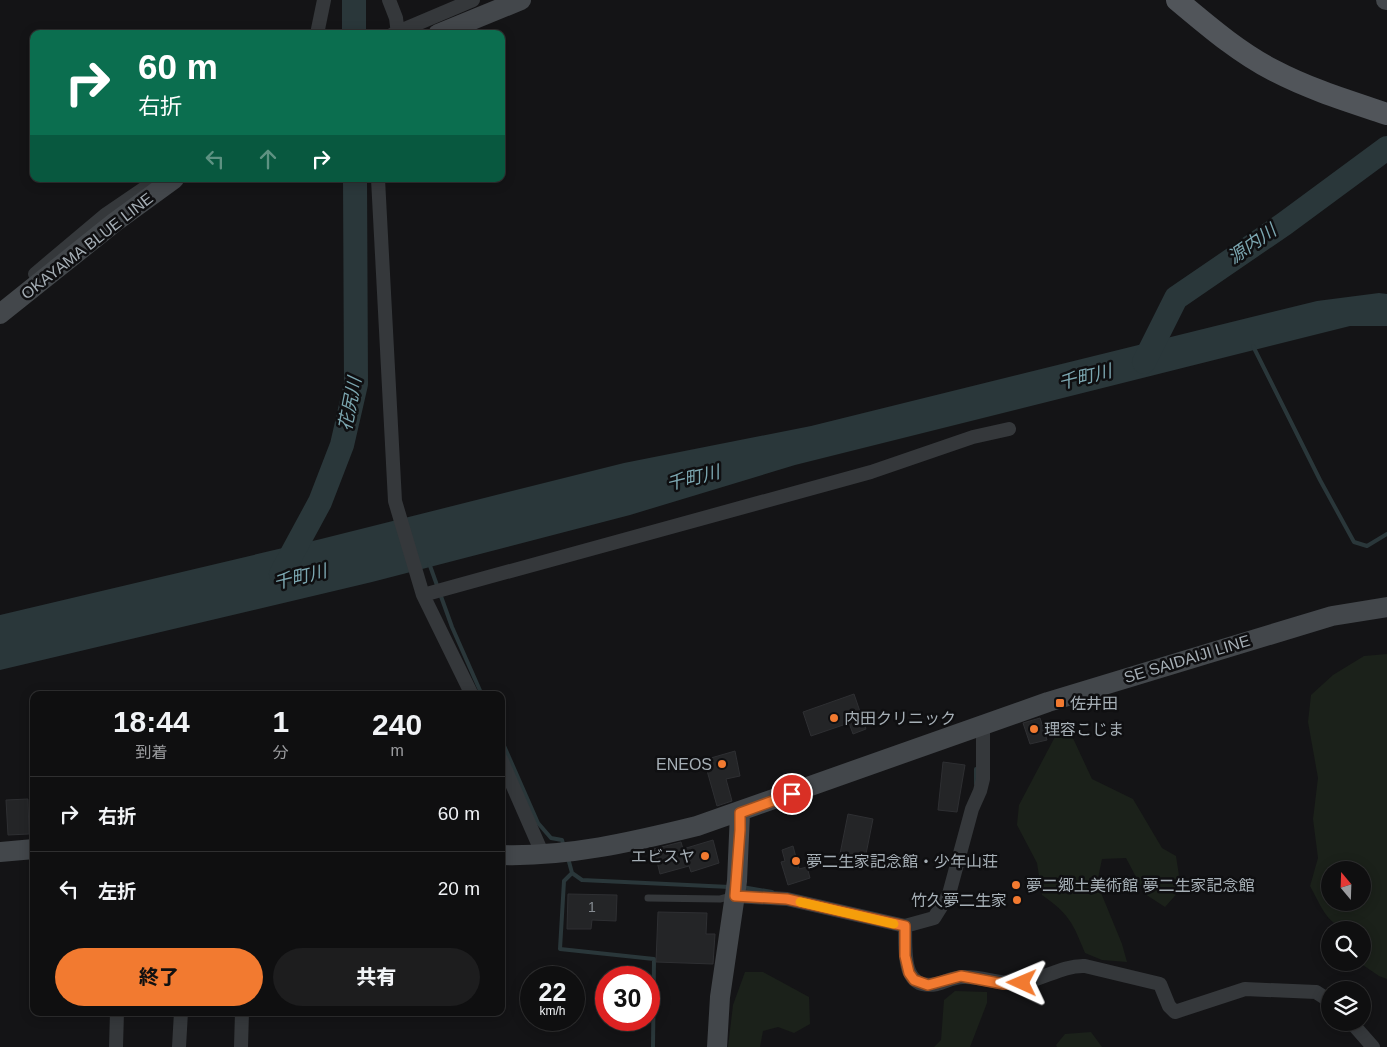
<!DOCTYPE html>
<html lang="ja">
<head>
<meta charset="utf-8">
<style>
	:root { --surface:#0f0f10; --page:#1d1d1e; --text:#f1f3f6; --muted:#9b9c9f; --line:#2f2f30; --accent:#f27a30 }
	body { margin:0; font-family:Helvetica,"Noto Sans JP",sans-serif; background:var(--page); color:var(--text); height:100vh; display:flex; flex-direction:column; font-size:19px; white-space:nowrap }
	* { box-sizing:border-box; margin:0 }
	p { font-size:16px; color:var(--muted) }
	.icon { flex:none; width:28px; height:28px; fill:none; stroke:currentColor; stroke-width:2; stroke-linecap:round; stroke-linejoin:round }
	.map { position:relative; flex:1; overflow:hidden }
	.sheet { position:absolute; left:30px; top:691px; width:475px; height:325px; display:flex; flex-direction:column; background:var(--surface); border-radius:10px; box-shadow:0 2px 12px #0003,0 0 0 1px var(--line) }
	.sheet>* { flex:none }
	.banner { position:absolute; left:30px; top:30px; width:475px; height:152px; border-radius:10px; box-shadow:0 2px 12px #0003,0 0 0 1px var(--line); background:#0b6e4f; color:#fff; overflow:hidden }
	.needle { width:32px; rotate:341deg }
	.fabs { position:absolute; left:1321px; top:861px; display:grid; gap:10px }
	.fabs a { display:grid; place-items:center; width:50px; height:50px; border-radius:50%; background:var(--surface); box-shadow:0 2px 12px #0003,0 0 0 1px var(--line); font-size:25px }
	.speed { position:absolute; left:520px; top:966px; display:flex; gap:10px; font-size:25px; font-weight:700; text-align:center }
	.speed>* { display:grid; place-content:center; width:65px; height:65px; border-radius:50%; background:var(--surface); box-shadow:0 2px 12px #0003,0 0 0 1px var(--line); line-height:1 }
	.speed small { font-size:12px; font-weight:400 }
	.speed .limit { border:8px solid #d22; background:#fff; color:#111 }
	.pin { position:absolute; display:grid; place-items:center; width:42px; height:42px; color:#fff; margin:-21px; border:2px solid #fff; border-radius:50%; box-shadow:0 1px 5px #0007 }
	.me { position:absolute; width:55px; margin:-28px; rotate:271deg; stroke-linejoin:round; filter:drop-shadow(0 0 4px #0008) }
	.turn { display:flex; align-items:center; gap:18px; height:105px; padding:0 25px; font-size:22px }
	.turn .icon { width:65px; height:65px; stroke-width:2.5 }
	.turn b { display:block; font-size:35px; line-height:42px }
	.lanes { display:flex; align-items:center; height:48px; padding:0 25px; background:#0003; justify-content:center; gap:25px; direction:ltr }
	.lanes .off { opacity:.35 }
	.eta { display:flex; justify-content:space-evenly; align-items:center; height:85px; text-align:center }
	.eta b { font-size:30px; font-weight:800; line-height:35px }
	.button { display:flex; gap:10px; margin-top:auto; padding:10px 25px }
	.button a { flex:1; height:58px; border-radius:30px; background:var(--accent); color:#111; font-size:20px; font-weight:800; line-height:58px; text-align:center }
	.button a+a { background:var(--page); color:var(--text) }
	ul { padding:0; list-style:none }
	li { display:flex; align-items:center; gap:15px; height:75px; padding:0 25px; border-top:1px solid var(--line) }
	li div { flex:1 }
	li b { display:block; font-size:19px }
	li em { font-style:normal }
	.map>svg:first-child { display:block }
	.green { fill:#1b211a; fill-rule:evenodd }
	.water { fill:#2a373a }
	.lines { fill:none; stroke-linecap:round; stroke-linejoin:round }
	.stream { stroke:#2a373a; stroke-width:4 }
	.river { stroke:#2a373a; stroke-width:24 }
	.building { fill:#242527; stroke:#2e2f32 }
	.lane { stroke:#35383b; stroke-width:7 }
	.street { stroke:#35383b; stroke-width:14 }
	.secondary { stroke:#43474b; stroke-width:20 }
	.primary { stroke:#51555a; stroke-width:22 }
	.route-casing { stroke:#9d4f1f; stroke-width:12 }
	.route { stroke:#f27a30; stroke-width:9 }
	.slow { stroke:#f59e0b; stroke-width:9 }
	.poi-dot { fill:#f27a30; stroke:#0f0f11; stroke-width:2 }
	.labels { text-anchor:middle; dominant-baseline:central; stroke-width:5; stroke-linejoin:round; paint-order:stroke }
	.number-label { font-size:14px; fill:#868c92 }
	.street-label { font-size:16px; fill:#a6afb6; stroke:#0f0f11 }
	.poi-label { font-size:16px; fill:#a6afb6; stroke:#0f0f11; text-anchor:start }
	.water-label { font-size:18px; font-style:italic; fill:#7ca7b1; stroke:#0f0f11 }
</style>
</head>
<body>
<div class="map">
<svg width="1387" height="1047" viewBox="0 0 1387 1047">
	<rect width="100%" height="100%" fill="#141416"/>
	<path class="green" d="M1387,654V979L1379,976L1360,963L1362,962V930C1328,930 1325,913 1310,886L1318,858L1313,819L1318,778L1308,722L1311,695L1333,675L1364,656ZM1330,870H1362V902H1330Z
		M1057,733L1071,734L1092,779L1133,799L1162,848L1176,856L1181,889L1165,907L1145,894L1126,858L1102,859L1097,883L1122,944L1127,962L1102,960L1085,953C1073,923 1069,914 1042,895L1037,863L1017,825L1019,805Z
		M745,972H763L809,997L810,1024L794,1033L778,1027L763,1031L760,1047H728L733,1005Z
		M955,991L987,992V1003L970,1047H934L941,1040L944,1000Z
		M1091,1032L1102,1047H1057L1056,1045L1065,1034Z"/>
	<path class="water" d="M1379,293L1387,294V326H1350L795,465L630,515L372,582L0,670V615L321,539L624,463L811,426L1317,301Z"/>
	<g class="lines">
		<path class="stream" d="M1253,346L1320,480L1354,542L1367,546L1387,534
			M429,563L452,627L482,695
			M501,739L538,823L551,838L562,840L564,847
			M976,784V769
			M568,858L572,873L582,880L730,887
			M572,873L564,881L560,949L654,959L653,1047
			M742,887L772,892"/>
		<path class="river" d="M354,0V34
			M1144,362L1176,298L1284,224L1387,148
			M281,574L320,502L342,445L356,384L355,179"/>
	</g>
	<path class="building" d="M854,694L866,729L853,734L849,723L811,736L803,712Z
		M1040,718L1047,740L1030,744L1023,723Z
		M735,751L740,776L726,779L732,801L717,806L704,760Z
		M943,762L965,765L957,812L938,810Z
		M28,799L29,834L8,835L6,800Z
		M848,814L873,819L865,859L840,854Z
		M713,840L719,863L691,872L689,866L660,874L654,849L681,842L683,849Z
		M793,846L799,869L807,867L810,878L788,885L781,862L785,861L782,850Z
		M568,894L617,895L616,921L592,920L591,929H567Z
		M658,912L707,913L706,934H715L713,964L656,962Z"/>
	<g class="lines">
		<path class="lane" d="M648,898L720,899L732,896"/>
		<path class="street" d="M389,0L396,18L398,34
			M317,34L324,0
			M393,34L473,0
			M378,179L395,501L423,595
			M35,274L105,215L152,183
			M472,695L423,595L871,472L973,437L1009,429
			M501,759L543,855
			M735,896L787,899L905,926C906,949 900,991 937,984C945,982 954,977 963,977C982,976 1000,985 1019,983C1042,981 1061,965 1085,966L1160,984L1169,1006L1175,1012L1245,989L1316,992L1330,1001
			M905,926L934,918L949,894L972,809L980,791L983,779V725
			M1351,1022L1373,1047
			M116,1047L117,1012
			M179,1047L181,1012
			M241,1047L242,1012"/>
		<path class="secondary" d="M1386,0H1387
			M438,34L521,0
			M0,314L115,222L174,179
			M0,852L34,849
			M501,855C568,857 632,842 697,826L1048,702L1332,616L1387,607
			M717,1047L720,997L737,881L740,813"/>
		<path class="primary" d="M1177,0C1207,25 1238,52 1273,70C1309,89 1348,101 1387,114"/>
	</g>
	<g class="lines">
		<g class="route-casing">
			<path id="route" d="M792,794L740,813V830L735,896L787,899L905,926V956L909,973L914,980L928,985L961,976L1004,984L1022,983"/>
		</g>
		<use href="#route" class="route"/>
		<path class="slow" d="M800,902L894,924"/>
	</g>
	<g class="poi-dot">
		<rect x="1055" y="698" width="10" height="10" rx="2.5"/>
		<circle cx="834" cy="718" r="5"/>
		<circle cx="1034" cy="729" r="5"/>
		<circle cx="722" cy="764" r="5"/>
		<circle cx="705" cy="856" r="5"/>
		<circle cx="796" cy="861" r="5"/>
		<circle cx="1016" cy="885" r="5"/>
		<circle cx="1017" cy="900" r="5"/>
	</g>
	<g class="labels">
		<g class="number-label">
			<text x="592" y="907">1</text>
		</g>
		<g class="street-label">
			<text transform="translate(87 246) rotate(-38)">OKAYAMA BLUE LINE</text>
			<text transform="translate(1187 659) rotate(-17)">SE SAIDAIJI LINE</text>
		</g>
		<g class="poi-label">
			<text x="1070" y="703">佐井田</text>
			<text x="844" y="718">内田クリニック</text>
			<text x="1044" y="729">理容こじま</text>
			<text x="712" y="764" text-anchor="end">ENEOS</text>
			<text x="695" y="856" text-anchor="end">エビスヤ</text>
			<text x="806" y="861">夢二生家記念館・少年山荘</text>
			<text x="1026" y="885">夢二郷土美術館 夢二生家記念館</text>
			<text x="1007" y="900" text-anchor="end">竹久夢二生家</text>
		</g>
		<g class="water-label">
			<text transform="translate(1252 244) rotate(-35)">源内川</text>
			<text transform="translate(1085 377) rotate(-14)">千町川</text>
			<text transform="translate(350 404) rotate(-79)">花尻川</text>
			<text transform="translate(693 478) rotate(-14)">千町川</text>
			<text transform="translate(300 577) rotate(-14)">千町川</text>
		</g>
	</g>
</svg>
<div class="fabs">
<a><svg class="needle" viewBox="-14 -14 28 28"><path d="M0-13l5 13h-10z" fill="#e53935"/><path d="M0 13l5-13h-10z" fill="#9b9c9f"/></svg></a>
<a><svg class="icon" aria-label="search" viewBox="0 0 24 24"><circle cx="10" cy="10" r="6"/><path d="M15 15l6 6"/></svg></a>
<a><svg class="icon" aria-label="layers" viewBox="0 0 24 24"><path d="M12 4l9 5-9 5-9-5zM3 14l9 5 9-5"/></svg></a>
</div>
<div class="speed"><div>22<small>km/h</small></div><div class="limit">30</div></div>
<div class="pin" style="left:792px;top:794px;background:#d93025"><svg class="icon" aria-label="arrive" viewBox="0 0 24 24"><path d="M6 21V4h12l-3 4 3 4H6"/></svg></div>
<svg class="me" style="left:1022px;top:983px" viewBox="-20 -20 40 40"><path d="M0-17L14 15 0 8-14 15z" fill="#f27a30" stroke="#fff" stroke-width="4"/></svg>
<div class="banner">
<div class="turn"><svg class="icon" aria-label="right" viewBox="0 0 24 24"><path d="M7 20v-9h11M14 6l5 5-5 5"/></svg><div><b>60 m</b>右折</div></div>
<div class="lanes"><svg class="icon off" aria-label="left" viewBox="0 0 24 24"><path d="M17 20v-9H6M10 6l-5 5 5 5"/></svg><svg class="icon off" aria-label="ahead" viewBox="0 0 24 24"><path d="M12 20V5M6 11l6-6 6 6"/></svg><svg class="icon" aria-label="right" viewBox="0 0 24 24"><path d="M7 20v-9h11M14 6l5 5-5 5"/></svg></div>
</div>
<section class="sheet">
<div class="eta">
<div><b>18:44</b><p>到着</p></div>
<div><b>1</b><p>分</p></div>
<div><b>240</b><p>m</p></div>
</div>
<ul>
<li><svg class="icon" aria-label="right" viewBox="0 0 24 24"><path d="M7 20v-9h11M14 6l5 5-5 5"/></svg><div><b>右折</b></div><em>60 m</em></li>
<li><svg class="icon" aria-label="left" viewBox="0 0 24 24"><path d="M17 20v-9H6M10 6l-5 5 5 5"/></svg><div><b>左折</b></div><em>20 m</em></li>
</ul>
<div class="button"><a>終了</a><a>共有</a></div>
</section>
</div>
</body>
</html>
